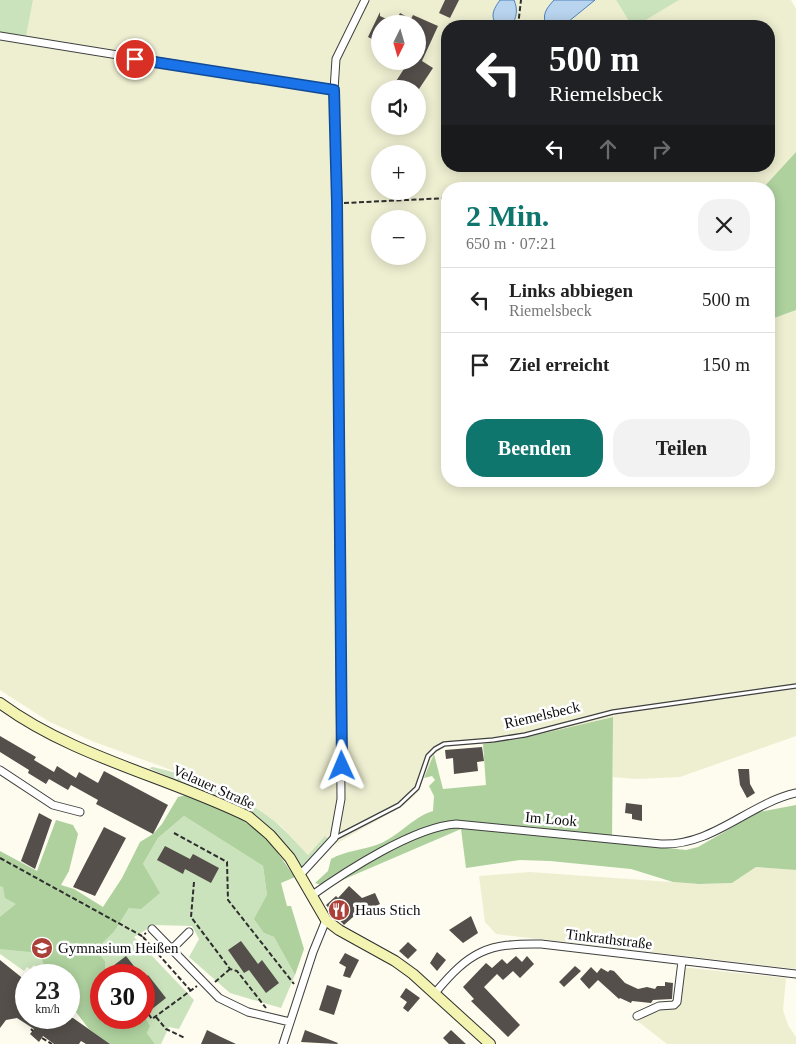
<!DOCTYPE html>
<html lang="de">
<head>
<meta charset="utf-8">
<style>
	:root { --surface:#fff; --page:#f2f2f2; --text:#222; --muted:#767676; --line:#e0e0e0; --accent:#0f766e }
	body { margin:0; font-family:Georgia,serif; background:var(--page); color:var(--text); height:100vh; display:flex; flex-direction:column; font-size:19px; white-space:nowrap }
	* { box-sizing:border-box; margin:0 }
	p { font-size:16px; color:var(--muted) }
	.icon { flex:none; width:28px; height:28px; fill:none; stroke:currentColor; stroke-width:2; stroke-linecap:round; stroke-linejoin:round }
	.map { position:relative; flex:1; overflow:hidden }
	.details { position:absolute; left:441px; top:182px; width:334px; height:305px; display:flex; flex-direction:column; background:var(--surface); border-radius:20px; box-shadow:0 2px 12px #0003 }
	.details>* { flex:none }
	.guide { position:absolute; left:441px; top:20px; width:334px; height:152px; border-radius:20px; box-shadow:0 2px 12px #0003; background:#202124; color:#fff; overflow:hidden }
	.needle { width:32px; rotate:185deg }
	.tools { position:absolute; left:371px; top:15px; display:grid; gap:10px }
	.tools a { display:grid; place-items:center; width:55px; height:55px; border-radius:50%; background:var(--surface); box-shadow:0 2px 12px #0003; font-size:25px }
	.speed { position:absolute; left:15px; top:964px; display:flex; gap:10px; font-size:25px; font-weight:700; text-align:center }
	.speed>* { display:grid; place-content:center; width:65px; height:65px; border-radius:50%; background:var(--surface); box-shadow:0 2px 12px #0003; line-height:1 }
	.speed small { font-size:12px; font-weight:400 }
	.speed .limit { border:8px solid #d22; background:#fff; color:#111 }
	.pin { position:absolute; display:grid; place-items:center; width:42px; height:42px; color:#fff; margin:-21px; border:2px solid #fff; border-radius:50%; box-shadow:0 1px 5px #0007 }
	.me { position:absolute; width:55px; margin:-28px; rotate:359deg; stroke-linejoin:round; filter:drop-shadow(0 0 4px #0008) }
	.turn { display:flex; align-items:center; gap:18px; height:105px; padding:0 25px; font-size:22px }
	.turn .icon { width:65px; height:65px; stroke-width:2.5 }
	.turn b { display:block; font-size:35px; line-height:42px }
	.lanes { display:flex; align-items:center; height:48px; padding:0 25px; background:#0003; justify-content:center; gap:25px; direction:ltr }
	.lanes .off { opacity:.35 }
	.round { display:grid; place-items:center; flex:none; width:52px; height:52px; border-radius:20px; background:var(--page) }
	.headline { display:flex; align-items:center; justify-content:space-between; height:85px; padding:0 25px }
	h1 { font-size:30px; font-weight:700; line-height:38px; color:var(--accent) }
	.button { display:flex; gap:10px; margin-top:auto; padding:10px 25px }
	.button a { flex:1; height:58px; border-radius:20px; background:var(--accent); color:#fff; font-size:20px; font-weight:700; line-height:58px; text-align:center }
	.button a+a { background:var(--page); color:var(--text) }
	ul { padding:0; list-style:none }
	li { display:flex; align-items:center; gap:15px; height:65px; padding:0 25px; border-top:1px solid var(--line) }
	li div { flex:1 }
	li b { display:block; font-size:19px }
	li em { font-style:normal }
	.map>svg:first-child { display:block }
	.farmland { fill:#eeefd1; fill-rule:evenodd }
	.green { fill:#cbe3bc }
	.forest { fill:#aed19e }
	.water { fill:#b9d4ee; stroke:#4a80bb }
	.building { fill:#544f4a }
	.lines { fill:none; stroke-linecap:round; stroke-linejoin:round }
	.lane-casing { stroke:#3f3f3f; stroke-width:5.5 }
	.street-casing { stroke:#3f3f3f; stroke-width:9 }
	.secondary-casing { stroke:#2e2e2e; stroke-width:12 }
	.path { stroke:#2e2e2e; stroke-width:2; stroke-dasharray:5 2.5; stroke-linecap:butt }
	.lane { stroke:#fff; stroke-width:3 }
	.street { stroke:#fff; stroke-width:7 }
	.secondary { stroke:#f3f4b2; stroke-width:10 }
	.route-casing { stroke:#114b97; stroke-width:12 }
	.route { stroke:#1a73e8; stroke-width:9 }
	.labels { text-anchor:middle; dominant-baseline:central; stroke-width:5; stroke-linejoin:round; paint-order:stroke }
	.street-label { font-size:15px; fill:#0c0c0c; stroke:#fff }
	.poi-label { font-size:15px; fill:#0c0c0c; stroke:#fff; text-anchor:start }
</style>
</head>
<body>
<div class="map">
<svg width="796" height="1044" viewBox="0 0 796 1044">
	<rect width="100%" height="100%" fill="#fdfcee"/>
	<path class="farmland" d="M33,0H616L632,26H448V166H769V26H636L679,0H791L796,9V152L762,189H448V481H769V320L796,310V736L680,777L635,779L613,777L612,717L519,739L447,746L434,754L418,792L404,805L334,845L325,837L308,855L281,826L207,783L92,741L48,721L0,690V40L23,43ZM380,24H418V61H380ZM380,89H418V126H380ZM380,154H418V191H380ZM380,219H418V256H380Z
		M756,867L796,870V969L496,934L485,922L479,876L530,872L699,884L732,883Z
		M681,967L786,978L783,1010L788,1025L796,1037V1044H667L635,1019L677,1004Z"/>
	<path class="green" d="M0,0H33L26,36L0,32Z
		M616,0H679L636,26H632Z
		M153,767C197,777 247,796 281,827C291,836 299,846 308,855L325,836L328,839L301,868L253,815L149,768Z
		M184,816L263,866L267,895L264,933L274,937L295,975L281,1008L230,993L189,957L199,939L192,926L154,925L134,937L194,1000L179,1029L169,1027L161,1044H155L147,1033L149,1026L144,1016V975H105V961L94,951L114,932L129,908L143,864L158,838Z
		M0,872L60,975H33L37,969L34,965L30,969L27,967L24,971L0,954Z"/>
	<path class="forest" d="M796,152V310L769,320V189H762Z
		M613,717L612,842L686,850L698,847L759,812L796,805V870L756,867L732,883L699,884L673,882L631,869L550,861L520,860L466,868L461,829L333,884L321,885L315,883L328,871L331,859C344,851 364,850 379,844C399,836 413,817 433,811L434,796L429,786L435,780L432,776L424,778L434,754L443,789L486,785L483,744L519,739Z
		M187,795C210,806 239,815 259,832C274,844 283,862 295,877L281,883L287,906H291L304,949L295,975L274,937L264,933L254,919L267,895L263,866L184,816L158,838L143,864L160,893L141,909L129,908L114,932L95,950L105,961V975H101V1018L144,1016L150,1026L147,1033L155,1044H110L89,1029L69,1003V975H42L44,965L40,953L0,949V917L16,904L5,898L3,887L0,886V851L37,871L56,820L73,825L78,834L69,871L61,885L74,889L103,907L122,878L140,842L153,834L162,824L178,797Z"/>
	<path class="water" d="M500,0H514C518,9 517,18 511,26H497C490,16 493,10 500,0Z
		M554,0H595L563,26H546C542,14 546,9 554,0Z"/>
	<path class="building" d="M445,0H459L450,18L439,13Z
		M380,12V16L395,23L400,13L411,19L413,15L438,26L422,61L433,68L419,89H391L409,61H418V24H380V43L368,37Z
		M0,736L36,757L34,760L54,772L57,766L76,778L79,772L98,783L104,771L168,805L153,834L96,804L98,800L71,785L68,790L49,779L46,784L28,773L29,770L0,752Z
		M482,747L484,761L477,762L478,771L454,774L453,758L446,759L445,750Z
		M738,769H749L750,784L755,793L747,798L740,785Z
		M626,803L642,805V821L632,819V814L625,813Z
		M39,813L52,820L35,869L21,861Z
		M104,827L126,838L95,896L73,887Z
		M165,846L190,859L193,854L219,868L211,883L185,869L183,874L157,860Z
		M349,886L362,898L375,893L380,904L363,912L362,909L344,925L326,905L336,896L338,898Z
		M471,916L478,933L463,943L449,930Z
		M241,941L258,964L262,960L279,983L266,993L249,970L244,973L228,950Z
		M408,942L417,950L408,959L399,951Z
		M437,952L446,960L437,971L430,963Z
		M345,953L359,960L350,978L343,976L346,967L339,963Z
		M126,956L141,975H119L113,966Z
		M516,956L522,962L527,956L534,964L520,978L513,971L503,980L497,974L484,987L520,1025L508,1037L471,1001L474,999L463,987L486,963L492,968L502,959L507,964Z
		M0,960L26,981V1018H73L110,1044H86L81,1041L79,1044H54L43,1036L39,1042L30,1034L34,1029L17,1018L6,1020L0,1028Z
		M575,966L581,971L564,987L559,982Z
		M591,967L597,973L601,968L608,972L610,970L614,971L625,983L638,989L647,987L655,989L657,986H665V982L673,983L672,999L653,1000L651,1003L632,1001L631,1003L620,998L619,999L598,980L589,989L580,979Z
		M148,975L166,998L152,1009L144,998V979Z
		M327,985L342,990L334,1015L319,1010Z
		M406,988L420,998L408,1012L403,1008L407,1002L400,997Z
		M207,1030L221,1037L236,1044H201Z
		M305,1030L338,1043L337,1044L301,1042Z
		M451,1030L466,1044H449L443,1038Z"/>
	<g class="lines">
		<g class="lane-casing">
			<path id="lane" d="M335,838L399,805L417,788L428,756L435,749L444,744L493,740L525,735L613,712L796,686"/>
		</g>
		<g class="street-casing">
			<path id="street" d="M0,36L334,90
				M0,770L53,805L80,812
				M301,874L334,838L341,799L337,203L334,90L336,59L365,0
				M311,896C346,871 414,827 456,824L661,844C713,846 748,804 796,793
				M152,929L219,998L248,1012L290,1022
				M172,949L189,932
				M435,993C470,951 487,943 541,944L796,974
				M637,1016L659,1006L674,1005L677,1002L682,961
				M283,1044L313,952L326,920"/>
		</g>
		<g class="secondary-casing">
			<path id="secondary" d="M0,703C73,757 168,777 249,817L270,835L290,858L326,920L339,930L395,961L413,974L490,1044"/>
		</g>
		<path class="path" d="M518,26L521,0
			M344,203L448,198
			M174,833L227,862L228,900L294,984
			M0,858L142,936L146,933
			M194,882L191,917L230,969L237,971L266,1008
			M143,937L191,991
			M107,971L109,975
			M215,982L230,969
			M144,1008L152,1019L197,986
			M156,1017L166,1029L185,1038
			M31,1029L33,1031
			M42,1038L52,1044"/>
		<use href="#lane" class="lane"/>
		<use href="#street" class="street"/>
		<use href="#secondary" class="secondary"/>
	</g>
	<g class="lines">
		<g class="route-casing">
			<path id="route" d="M135,59L334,90L337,203L342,766"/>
		</g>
		<use href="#route" class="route"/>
	</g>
	<defs>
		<g id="restaurant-disc" transform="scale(1.125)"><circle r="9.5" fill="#aa4037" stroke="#fff"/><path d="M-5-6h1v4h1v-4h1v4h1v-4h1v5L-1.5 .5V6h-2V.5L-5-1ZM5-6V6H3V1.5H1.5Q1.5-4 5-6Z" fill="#fff"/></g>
		<g id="school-disc" transform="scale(1.125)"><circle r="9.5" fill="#aa4037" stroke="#fff"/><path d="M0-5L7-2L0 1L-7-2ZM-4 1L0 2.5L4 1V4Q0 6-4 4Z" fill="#fff"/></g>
	</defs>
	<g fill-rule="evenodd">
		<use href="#restaurant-disc" x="339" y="910"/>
		<use href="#school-disc" x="42" y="948"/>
	</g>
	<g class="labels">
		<g class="street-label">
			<text transform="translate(542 715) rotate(-13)">Riemelsbeck</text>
			<text transform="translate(214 787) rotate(24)">Velauer Straße</text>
			<text transform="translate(551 819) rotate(5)">Im Look</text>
			<text transform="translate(609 939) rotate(7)">Tinkrathstraße</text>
		</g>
		<g class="poi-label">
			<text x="355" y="910">Haus Stich</text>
			<text x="58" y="948">Gymnasium Heißen</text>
		</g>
	</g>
</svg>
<div class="tools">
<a><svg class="needle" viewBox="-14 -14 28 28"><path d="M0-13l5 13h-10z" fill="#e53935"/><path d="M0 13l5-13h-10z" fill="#767676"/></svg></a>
<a><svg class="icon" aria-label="sound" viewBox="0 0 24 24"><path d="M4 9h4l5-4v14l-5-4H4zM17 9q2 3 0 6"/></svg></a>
<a>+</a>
<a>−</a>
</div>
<div class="speed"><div>23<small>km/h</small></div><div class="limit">30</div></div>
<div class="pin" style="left:135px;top:59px;background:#d93025"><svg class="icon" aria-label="arrive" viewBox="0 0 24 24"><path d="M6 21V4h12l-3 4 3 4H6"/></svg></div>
<svg class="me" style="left:342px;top:766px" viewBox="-20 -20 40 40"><path d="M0-17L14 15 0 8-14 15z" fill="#1a73e8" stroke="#fff" stroke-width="4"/></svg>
<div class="guide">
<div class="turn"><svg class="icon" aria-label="left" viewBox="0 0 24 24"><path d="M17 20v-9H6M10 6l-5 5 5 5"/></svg><div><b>500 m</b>Riemelsbeck</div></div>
<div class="lanes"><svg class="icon" aria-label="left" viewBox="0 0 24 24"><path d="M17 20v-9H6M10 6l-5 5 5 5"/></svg><svg class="icon off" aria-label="ahead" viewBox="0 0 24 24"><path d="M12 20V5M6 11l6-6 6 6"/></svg><svg class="icon off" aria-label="right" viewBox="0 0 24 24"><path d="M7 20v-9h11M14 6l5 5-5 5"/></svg></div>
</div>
<section class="details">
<div class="headline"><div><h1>2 Min.</h1><p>650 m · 07:21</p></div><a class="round"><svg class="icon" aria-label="close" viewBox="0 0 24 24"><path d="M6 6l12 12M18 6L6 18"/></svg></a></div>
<ul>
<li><svg class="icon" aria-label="left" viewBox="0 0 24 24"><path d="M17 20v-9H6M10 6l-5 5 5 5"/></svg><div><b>Links abbiegen</b><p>Riemelsbeck</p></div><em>500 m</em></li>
<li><svg class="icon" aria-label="arrive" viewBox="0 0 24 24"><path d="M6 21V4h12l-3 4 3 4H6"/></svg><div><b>Ziel erreicht</b></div><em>150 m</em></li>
</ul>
<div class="button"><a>Beenden</a><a>Teilen</a></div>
</section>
</div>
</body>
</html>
